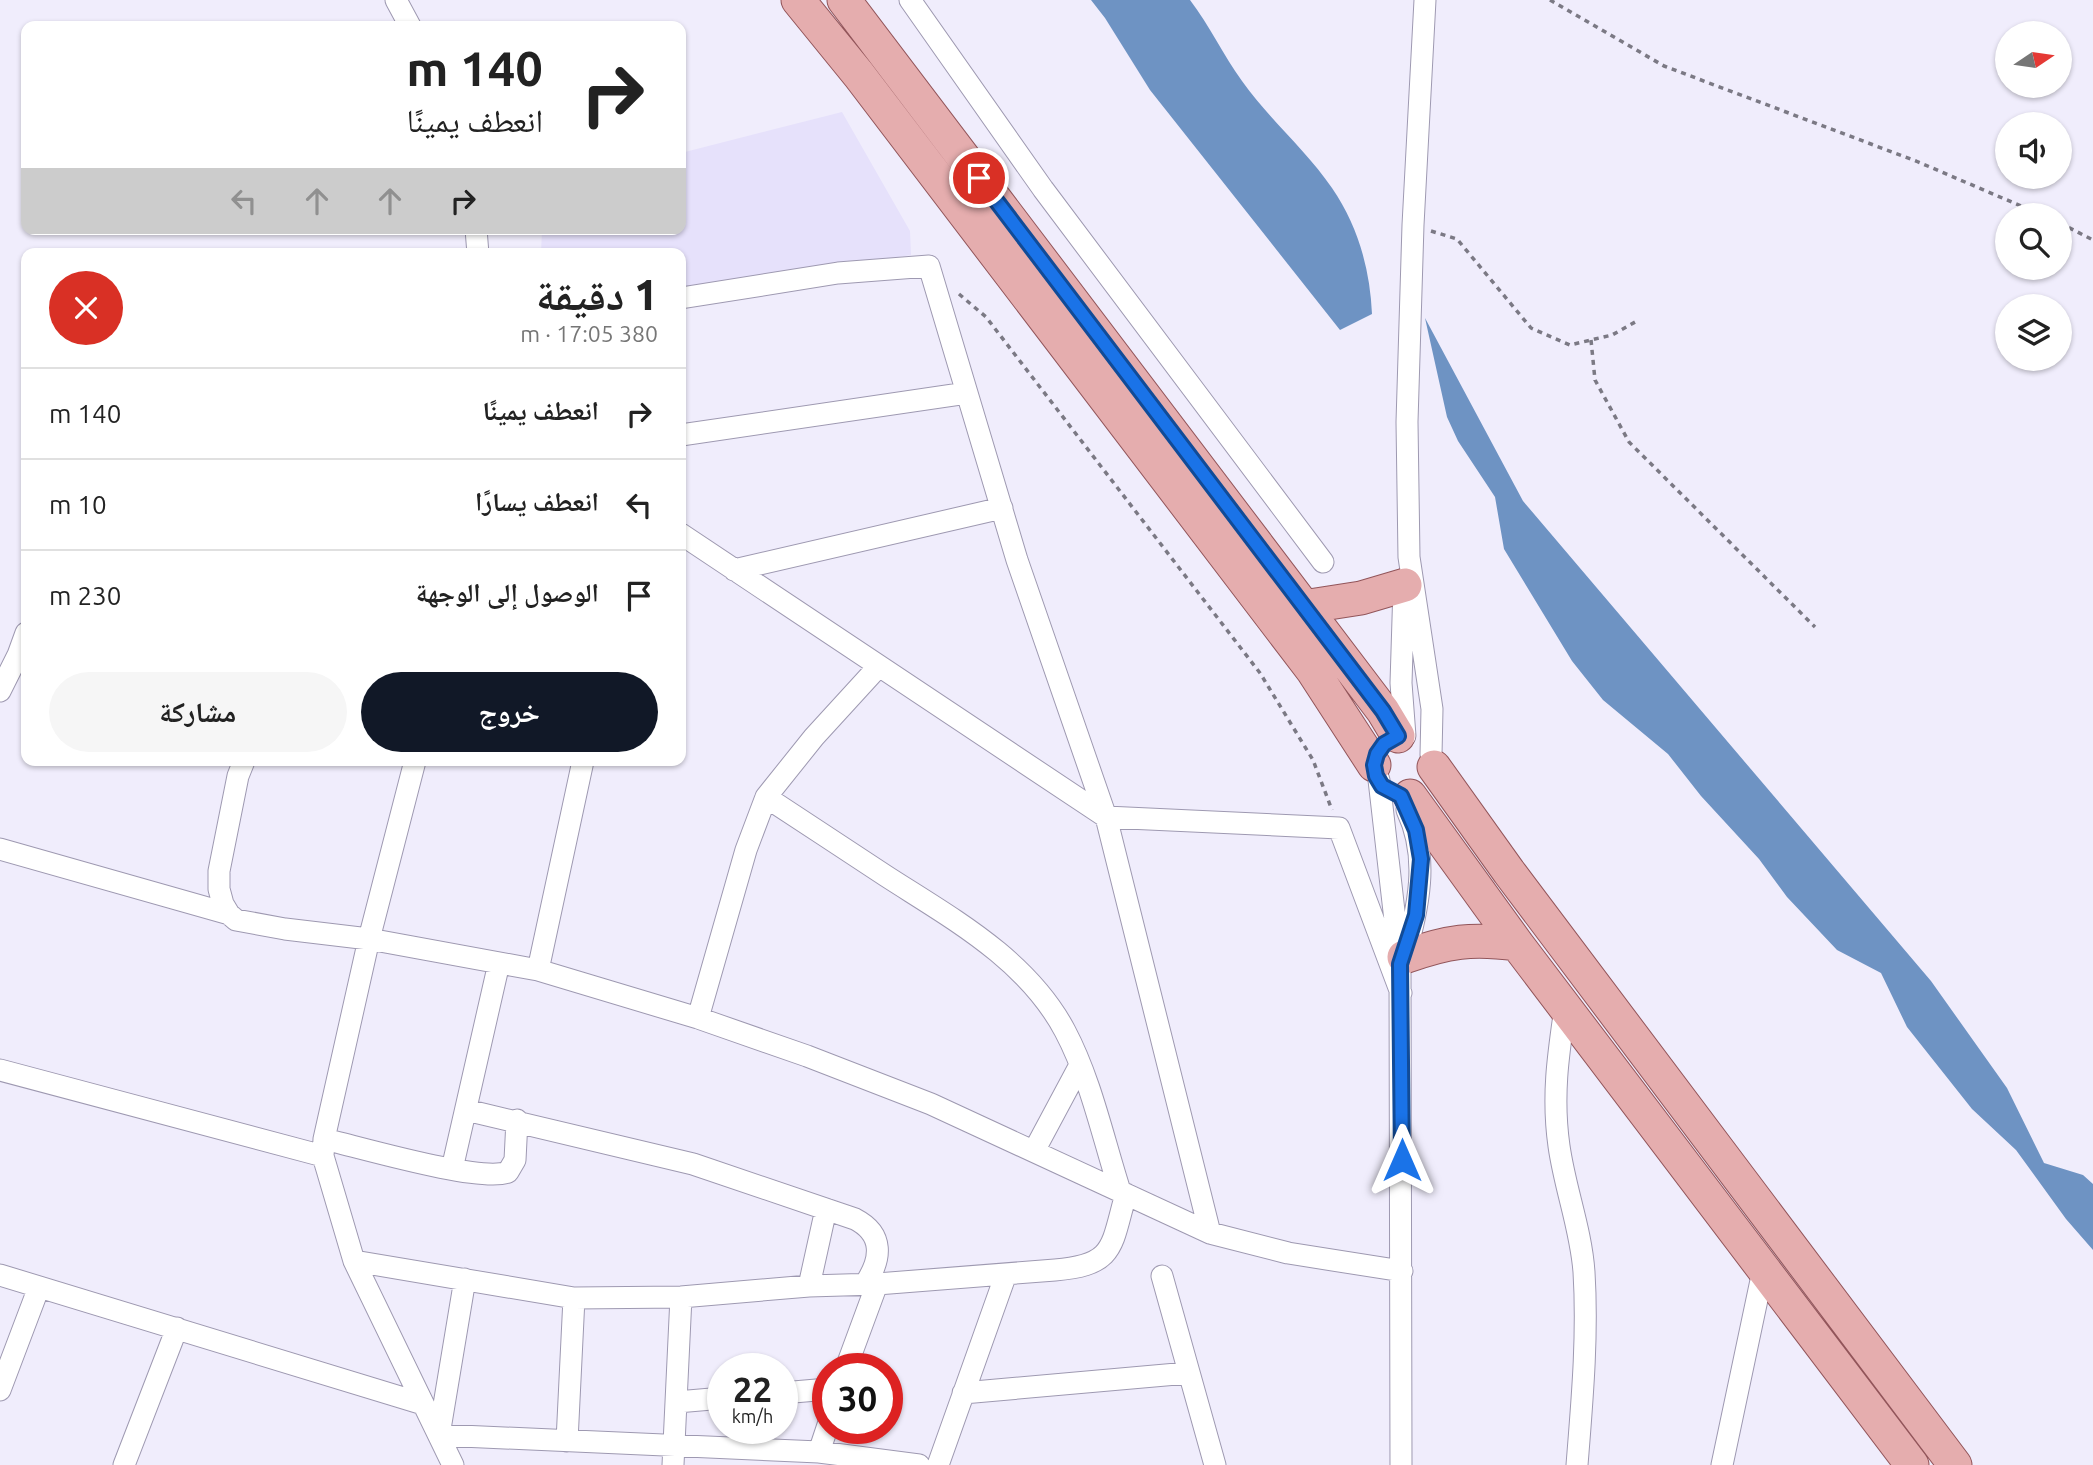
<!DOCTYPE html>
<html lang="ar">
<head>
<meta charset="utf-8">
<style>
	:root { --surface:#fff; --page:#f6f6f6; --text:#222; --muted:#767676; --line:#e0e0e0; --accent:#111827 }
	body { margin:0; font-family:Ubuntu,"Noto Naskh Arabic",sans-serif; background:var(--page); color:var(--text); direction:rtl; height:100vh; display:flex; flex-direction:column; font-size:26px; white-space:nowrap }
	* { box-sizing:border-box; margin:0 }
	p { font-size:23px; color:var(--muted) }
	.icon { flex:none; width:38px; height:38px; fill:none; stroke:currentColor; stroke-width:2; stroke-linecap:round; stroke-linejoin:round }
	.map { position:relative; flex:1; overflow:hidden; direction:ltr }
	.details { position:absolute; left:21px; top:248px; width:665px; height:518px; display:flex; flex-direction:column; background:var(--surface); border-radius:14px; box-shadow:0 2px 5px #0004; direction:rtl }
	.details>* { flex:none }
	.banner { position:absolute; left:21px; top:21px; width:665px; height:214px; border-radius:14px; box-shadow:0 2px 5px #0004; direction:rtl; background:#fff; color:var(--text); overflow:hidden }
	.needle { width:46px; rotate:77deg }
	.tools { position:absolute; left:1995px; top:21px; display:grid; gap:14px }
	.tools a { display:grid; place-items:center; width:77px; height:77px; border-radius:50%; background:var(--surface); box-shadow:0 2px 5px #0004; font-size:35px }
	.speed { position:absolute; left:707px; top:1353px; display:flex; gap:14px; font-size:35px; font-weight:700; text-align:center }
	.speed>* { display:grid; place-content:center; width:91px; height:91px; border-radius:50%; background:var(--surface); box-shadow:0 2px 5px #0004; line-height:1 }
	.speed small { font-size:18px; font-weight:400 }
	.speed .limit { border:10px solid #d22; background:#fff; color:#111 }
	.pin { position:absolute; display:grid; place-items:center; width:60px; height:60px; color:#fff; margin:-30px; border:4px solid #fff; border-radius:50%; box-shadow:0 2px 7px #0007 }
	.me { position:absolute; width:77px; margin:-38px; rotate:0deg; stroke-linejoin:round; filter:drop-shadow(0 0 5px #0008) }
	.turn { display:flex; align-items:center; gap:24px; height:147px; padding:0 28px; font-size:32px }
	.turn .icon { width:91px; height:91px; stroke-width:2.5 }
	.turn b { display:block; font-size:49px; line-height:60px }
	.lanes { display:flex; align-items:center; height:66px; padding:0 28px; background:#0003; justify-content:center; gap:35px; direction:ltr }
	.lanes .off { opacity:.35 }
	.round { display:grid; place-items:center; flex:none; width:74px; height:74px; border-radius:37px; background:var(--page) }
	.headline { display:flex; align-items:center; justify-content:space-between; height:119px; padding:0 28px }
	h1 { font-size:42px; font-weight:800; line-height:52px }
	.action { display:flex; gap:14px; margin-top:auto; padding:14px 28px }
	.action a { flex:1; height:80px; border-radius:42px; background:var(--accent); color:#fff; font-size:28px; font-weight:800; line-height:80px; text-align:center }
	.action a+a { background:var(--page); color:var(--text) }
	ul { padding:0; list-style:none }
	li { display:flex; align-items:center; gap:21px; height:91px; padding:0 28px; border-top:2px solid var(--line) }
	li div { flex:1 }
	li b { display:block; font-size:26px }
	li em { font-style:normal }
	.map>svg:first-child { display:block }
	.built { fill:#e6e1fb }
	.water { fill:#6e93c3 }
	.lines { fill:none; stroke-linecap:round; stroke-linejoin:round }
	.street-casing { stroke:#9e99b1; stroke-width:23 }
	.primary-casing { stroke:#92555a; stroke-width:35 }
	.path { stroke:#7b7984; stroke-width:3.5; stroke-dasharray:5 5; stroke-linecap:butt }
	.street { stroke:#fff; stroke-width:21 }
	.primary { stroke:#e5adae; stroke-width:33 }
	.route-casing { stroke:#114b97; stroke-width:18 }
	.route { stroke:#1a73e8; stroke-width:12 }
</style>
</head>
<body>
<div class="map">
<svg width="2093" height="1465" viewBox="0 0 2093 1465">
	<rect width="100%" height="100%" fill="#f0edfc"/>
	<path class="built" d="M842,112L910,231L911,255L681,292V254H541L542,229H681V153Z"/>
	<path class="water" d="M1091,0H1190C1210,26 1223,55 1242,81C1269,119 1306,150 1332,188C1358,226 1370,269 1372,314L1340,330L1150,90L1105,18Z
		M1425,318L1523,501L1931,981L2007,1088L2044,1163L2083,1175L2093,1184V1250L2066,1219L2016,1150L1972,1109L1907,1027L1881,973L1837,950L1787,897L1759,859L1701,796L1668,754L1603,700L1572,661L1504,549L1495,497L1458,441L1447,417Z"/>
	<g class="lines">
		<g class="street-casing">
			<path id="street" d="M396,0L410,26
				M910,0L1043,189L1323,562
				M1425,0L1413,225L1407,422L1409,557L1432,709L1431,755
				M476,229L478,254
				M681,298L838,273L929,266L1017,560L1106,817L1210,1233
				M681,435L967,393
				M681,534L1106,817L1339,828L1401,993
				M734,570L1002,508
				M1404,587L1401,683L1405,736
				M0,691L18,655L26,633
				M244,761L238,776L219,871V889L223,904L229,914L236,920L285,929L369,939L538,970L698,1018L807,1056L931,1104L1210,1233L1288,1253L1402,1271
				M415,761L369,939L324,1139L323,1156L354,1261L453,1465
				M1379,780L1400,964L1401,1465
				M766,797C806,823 846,850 886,876C951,918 1027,959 1065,1031C1091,1080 1103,1138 1120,1191
				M0,849L229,914
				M1405,956C1418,906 1430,859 1407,810
				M538,970L583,761
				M1565,1008C1558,1056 1552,1097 1559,1146C1565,1189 1581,1229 1584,1272C1588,1336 1582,1402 1577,1465
				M698,1018L746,850L766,797L814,737L878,667
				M0,1070L323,1156
				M466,1110L693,1164L855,1219C884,1234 882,1259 865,1284
				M324,1139C359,1147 481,1183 508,1172L515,1160L517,1120
				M1034,1151L1080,1065
				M452,1169L499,963
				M354,1261L574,1298L681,1297L809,1286L877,1284L1055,1270C1116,1265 1111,1246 1126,1194
				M0,1275L423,1404
				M1162,1276L1215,1465
				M465,1279L439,1435L819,1452L919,1465
				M809,1286L826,1209
				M846,1368L877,1284
				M0,1390L39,1287
				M782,1393L828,1389
				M963,1393L1188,1373
				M677,1402L723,1398
				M567,1441L574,1298
				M819,1452L828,1425
				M124,1465L177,1328
				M673,1465L681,1297
				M938,1465L1006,1274
				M1722,1465L1763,1271"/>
		</g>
		<g class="primary-casing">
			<path id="primary" d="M798,0L859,75L1313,671L1374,765
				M844,0L1383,711L1398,736
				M1303,607L1361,598L1405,585
				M1434,767L1509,872L1955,1465
				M1410,796L1517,944L1912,1465
				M1404,957C1448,941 1472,938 1517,944"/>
		</g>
		<path class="path" d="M1550,0L1664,66L1916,161L2042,215
			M2060,223L2093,240
			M1431,231L1457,239L1531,328L1570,345L1612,335L1637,321
			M959,294L986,317L1260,673L1313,760L1332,810
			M1591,340L1595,380L1629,442L1815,627"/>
		<use href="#street" class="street"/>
		<use href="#primary" class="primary"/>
	</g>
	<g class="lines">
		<g class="route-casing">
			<path id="route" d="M979,178L1383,711L1398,736L1384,744L1377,754L1374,765L1376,776L1382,786L1401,796L1416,830L1421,859L1416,915L1400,964L1402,1160"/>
		</g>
		<use href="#route" class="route"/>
	</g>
</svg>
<div class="tools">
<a><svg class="needle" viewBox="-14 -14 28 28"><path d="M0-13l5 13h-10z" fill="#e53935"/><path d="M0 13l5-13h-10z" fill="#767676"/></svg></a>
<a><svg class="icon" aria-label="sound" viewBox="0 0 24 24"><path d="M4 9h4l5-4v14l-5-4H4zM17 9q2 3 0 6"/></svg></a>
<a><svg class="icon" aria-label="search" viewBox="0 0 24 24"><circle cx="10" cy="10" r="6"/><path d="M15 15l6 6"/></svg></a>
<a><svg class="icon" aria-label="layers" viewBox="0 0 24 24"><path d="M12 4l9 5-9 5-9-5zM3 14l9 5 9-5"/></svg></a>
</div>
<div class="speed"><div>22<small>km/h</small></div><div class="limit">30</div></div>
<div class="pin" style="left:979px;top:178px;background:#d93025"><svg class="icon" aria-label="arrive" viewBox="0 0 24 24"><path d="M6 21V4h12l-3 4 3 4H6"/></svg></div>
<svg class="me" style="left:1402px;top:1160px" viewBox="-20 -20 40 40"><path d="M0-17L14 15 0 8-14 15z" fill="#1a73e8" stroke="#fff" stroke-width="4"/></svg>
<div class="banner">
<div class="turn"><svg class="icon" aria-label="right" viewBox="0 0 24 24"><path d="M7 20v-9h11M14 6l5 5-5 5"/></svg><div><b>140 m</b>انعطف يمينًا</div></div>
<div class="lanes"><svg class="icon off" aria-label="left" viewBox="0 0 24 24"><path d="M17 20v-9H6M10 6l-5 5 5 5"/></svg><svg class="icon off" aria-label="ahead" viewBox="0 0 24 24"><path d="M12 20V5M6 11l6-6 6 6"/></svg><svg class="icon off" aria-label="ahead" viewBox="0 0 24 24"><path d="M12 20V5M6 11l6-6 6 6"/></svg><svg class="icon" aria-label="right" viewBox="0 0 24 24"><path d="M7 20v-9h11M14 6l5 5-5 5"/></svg></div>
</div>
<section class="details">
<div class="headline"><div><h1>1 دقيقة</h1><p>380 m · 17:05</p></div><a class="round" style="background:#d93025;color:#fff"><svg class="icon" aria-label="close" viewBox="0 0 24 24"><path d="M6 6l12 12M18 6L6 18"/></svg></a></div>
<ul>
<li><svg class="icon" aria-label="right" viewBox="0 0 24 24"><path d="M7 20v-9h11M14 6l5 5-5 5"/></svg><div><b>انعطف يمينًا</b></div><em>140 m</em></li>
<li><svg class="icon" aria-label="left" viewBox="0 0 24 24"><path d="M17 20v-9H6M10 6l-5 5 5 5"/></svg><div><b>انعطف يسارًا</b></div><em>10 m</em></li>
<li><svg class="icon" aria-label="arrive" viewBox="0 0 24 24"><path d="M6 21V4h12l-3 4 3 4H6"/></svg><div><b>الوصول إلى الوجهة</b></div><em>230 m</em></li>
</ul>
<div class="action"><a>خروج</a><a>مشاركة</a></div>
</section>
</div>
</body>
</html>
